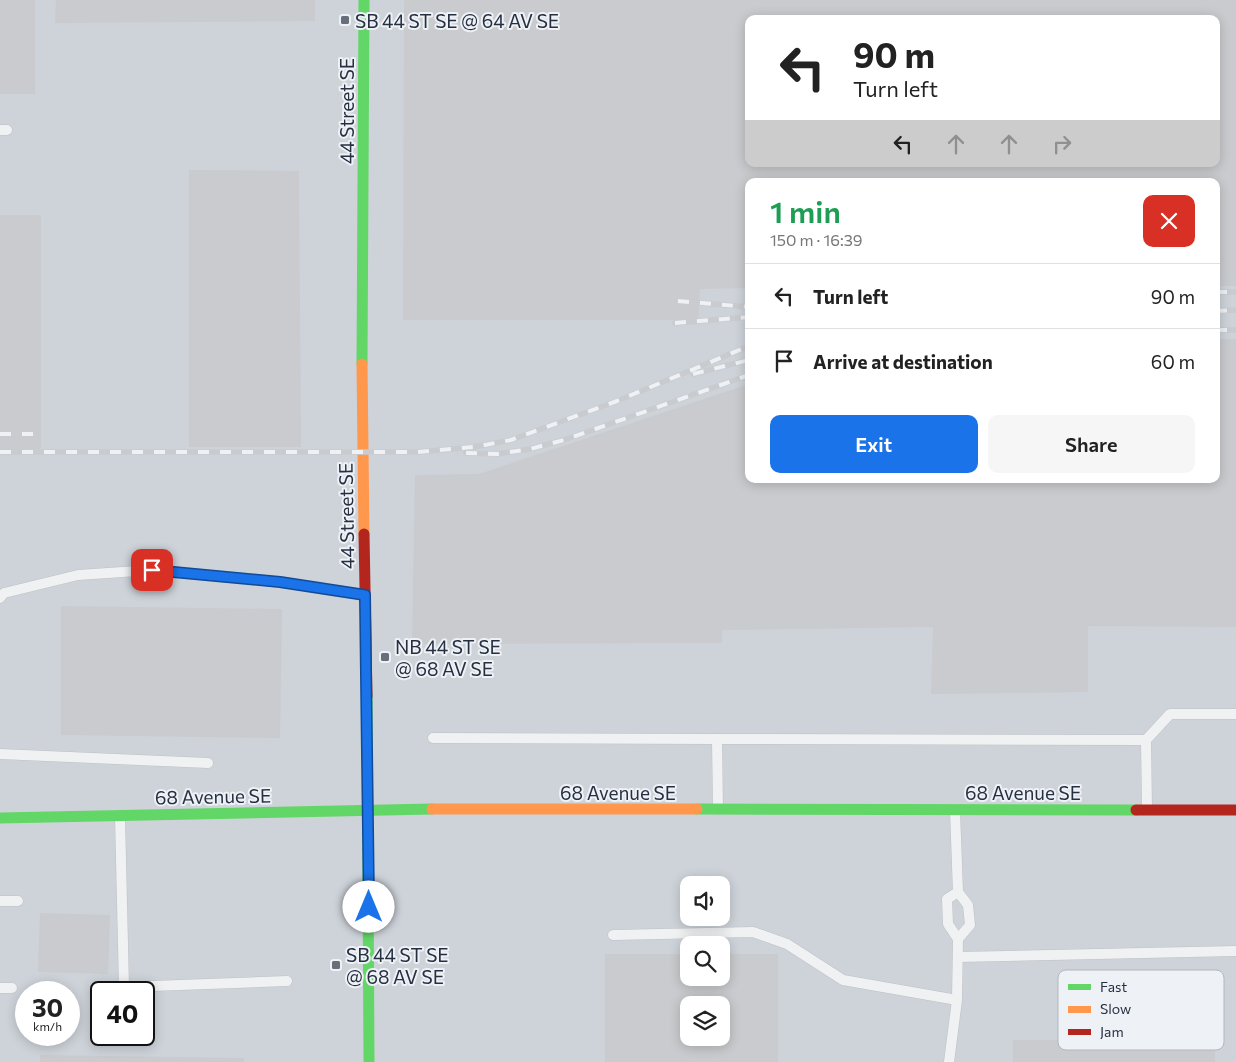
<!DOCTYPE html>
<html lang="en">
<head>
<meta charset="utf-8">
<style>
	:root { --surface:#fff; --page:#f6f6f6; --text:#222; --muted:#767676; --line:#e0e0e0; --accent:#1a73e8 }
	body { margin:0; font-family:Commissioner,sans-serif; background:var(--page); color:var(--text); height:100vh; display:flex; flex-direction:column; font-size:19px; white-space:nowrap }
	* { box-sizing:border-box; margin:0 }
	p { font-size:16px; color:var(--muted) }
	.icon { flex:none; width:28px; height:28px; fill:none; stroke:currentColor; stroke-width:2; stroke-linecap:round; stroke-linejoin:round }
	.map { position:relative; flex:1; overflow:hidden }
	.drawer { position:absolute; left:745px; top:178px; width:475px; height:305px; display:flex; flex-direction:column; background:var(--surface); border-radius:10px; box-shadow:0 2px 12px #0003 }
	.drawer>* { flex:none }
	.banner { position:absolute; left:745px; top:15px; width:475px; height:152px; border-radius:10px; box-shadow:0 2px 12px #0003; background:#fff; color:var(--text); overflow:hidden }
	.fabs { position:absolute; left:680px; top:876px; display:grid; gap:10px }
	.fabs a { display:grid; place-items:center; width:50px; height:50px; border-radius:10px; background:var(--surface); box-shadow:0 2px 12px #0003; font-size:25px }
	.speed { position:absolute; left:15px; top:981px; display:flex; gap:10px; font-size:25px; font-weight:700; text-align:center }
	.speed>* { display:grid; place-content:center; width:65px; height:65px; border-radius:50%; background:var(--surface); box-shadow:0 2px 12px #0003; line-height:1 }
	.speed small { font-size:12px; font-weight:400 }
	.speed .limit { border:2px solid #111; border-radius:8px; background:#fff; color:#111 }
	.pin { position:absolute; display:grid; place-items:center; width:42px; height:42px; color:#fff; margin:-21px; border-radius:10px; box-shadow:0 2px 8px #0006 }
	.me { position:absolute; width:55px; margin:-28px; rotate:0deg; stroke-linejoin:round; filter:drop-shadow(0 0 4px #0008) }
	.turn { display:flex; align-items:center; gap:18px; height:105px; padding:0 25px; font-size:22px }
	.turn .icon { width:65px; height:65px; stroke-width:2.5 }
	.turn b { display:block; font-size:35px; line-height:42px }
	.lanes { display:flex; align-items:center; height:48px; padding:0 25px; background:#0003; justify-content:center; gap:25px; direction:ltr }
	.lanes .off { opacity:.35 }
	.round { display:grid; place-items:center; flex:none; width:52px; height:52px; border-radius:10px; background:var(--page) }
	.headline { display:flex; align-items:center; justify-content:space-between; height:85px; padding:0 25px }
	h1 { font-size:30px; font-weight:600; line-height:38px; color:#1e9e55 }
	.action { display:flex; gap:10px; margin-top:auto; padding:10px 25px }
	.action a { flex:1; height:58px; border-radius:10px; background:var(--accent); color:#fff; font-size:20px; font-weight:600; line-height:58px; text-align:center }
	.action a+a { background:var(--page); color:var(--text) }
	ul { padding:0; list-style:none }
	li { display:flex; align-items:center; gap:15px; height:65px; padding:0 25px; border-top:1px solid var(--line) }
	li div { flex:1 }
	li b { display:block; font-size:19px }
	li em { font-style:normal }
	.map>svg:first-child { display:block }
	.built { fill:#ced3da; fill-rule:evenodd }
	.building { fill:#c9cbce; fill-rule:evenodd }
	.lines { fill:none; stroke-linecap:round; stroke-linejoin:round }
	.lane-casing { stroke:#bfc1c4; stroke-width:11 }
	.lane { stroke:#f0f1f3; stroke-width:10 }
	.fast { stroke:#63d668; stroke-width:11 }
	.slow { stroke:#ff974d; stroke-width:11 }
	.jam { stroke:#b3261e; stroke-width:11 }
	.rail-casing { stroke:#c9cbce; stroke-width:5.5 }
	.rail { stroke:#eef1f6; stroke-width:4; stroke-dasharray:11; stroke-linecap:butt }
	.route-casing { stroke:#114b97; stroke-width:12 }
	.route { stroke:#1a73e8; stroke-width:9 }
	.poi-dot { fill:#676f7b; stroke:#eef1f6; stroke-width:2 }
	.labels { text-anchor:middle; dominant-baseline:central; stroke-width:4; stroke-linejoin:round; paint-order:stroke }
	.poi-label { font-size:19px; fill:#263041; stroke:#eef1f6; text-anchor:start }
	.street-label { font-size:19px; fill:#263041; stroke:#eef1f6 }
	.key { fill:#eef1f6; stroke:#b2b7c0; stroke-width:1 }
	.key-label { font-size:14px; fill:#263041 }
</style>
</head>
<body>
<div class="map">
<svg width="1236" height="1062" viewBox="0 0 1236 1062">
	<rect width="100%" height="100%" fill="#e1e3e6"/>
	<path class="built" d="M0,0H1236V1062H0ZM749,19H1216V164H749ZM749,181H1216V479H749ZM689,885H721V918H689ZM689,945H721V978H689ZM26,992H69V1035H26ZM101,992H144V1035H101ZM689,1005H721V1038H689Z"/>
	<path class="building" d="M0,0H35V94H0Z
		M56,0H315V21L55,23Z
		M404,0H1236V286H1216V181H749V288L700,289L698,320H403ZM749,19H1216V164H749Z
		M189,170L299,171L301,447H189Z
		M0,215H41V449L0,450Z
		M1216,339H1236V627L1088,626V692L931,694L933,627L722,630V643L412,644L415,475L479,474L749,384V479H1216Z
		M61,606L282,609L280,738L61,735Z
		M40,913L110,915L108,974L38,972Z
		M605,954H689V978H721V954H778V1062H605ZM689,1005H721V1038H689Z
		M1075,989H1124L1125,1039L1215,1038V1062H1013V1040H1075Z
		M40,1055L244,1058V1062H40Z"/>
	<g class="lines">
		<g class="lane-casing">
			<path id="lane" d="M0,130H7
				M0,598L4,593L78,575L152,570L280,582L363,595
				M433,738L717,739
				M1146,740L1170,714H1236
				M0,754L208,763
				M718,809L717,739L1146,740L1147,809
				M955,811L958,892L968,905L970,925L958,939L948,924L947,899L958,892
				M120,817L124,987L287,981
				M0,901H18
				M613,935L753,932L787,944L843,980L957,1000
				M958,957L1236,951
				M0,988H12
				M949,1062L957,1000L958,939"/>
		</g>
		<use href="#lane" class="lane"/>
		<path class="fast" d="M362,364L364,0
			M367,696L369,1062
			M697,809L1136,810
			M0,818L432,809"/>
		<path class="slow" d="M362,364L364,534
			M432,809H697"/>
		<path class="jam" d="M364,534L367,696
			M1136,810H1236"/>
		<g class="rail-casing">
			<path id="rail" d="M1216,292H1236
				M678,301L749,307
				M1216,311L1236,310
				M675,323L749,317
				M1216,330H1236
				M693,374L749,360
				M0,434H36
				M0,452H418L474,447L511,440L617,401L749,346
				M466,453L497,454L530,449L564,440L749,375"/>
		</g>
		<use href="#rail" class="rail"/>
	</g>
	<g class="lines">
		<g class="route-casing">
			<path id="route" d="M152,570L280,582L365,595L369,907"/>
		</g>
		<use href="#route" class="route"/>
	</g>
	<g class="poi-dot">
		<rect x="340" y="15" width="10" height="10" rx="2.5"/>
		<rect x="380" y="652" width="10" height="10" rx="2.5"/>
		<rect x="331" y="960" width="10" height="10" rx="2.5"/>
	</g>
	<g class="labels">
		<g class="poi-label">
			<text x="355" y="20">SB 44 ST SE @ 64 AV SE</text>
			<text x="395" y="646">NB 44 ST SE<tspan x="395" dy="22">@ 68 AV SE</tspan></text>
			<text x="346" y="954">SB 44 ST SE<tspan x="346" dy="22">@ 68 AV SE</tspan></text>
		</g>
		<g class="street-label">
			<text transform="translate(346 111) rotate(-90)">44 Street SE</text>
			<text transform="translate(346 516) rotate(-91)">44 Street SE</text>
			<text x="618" y="792">68 Avenue SE</text>
			<text x="1023" y="792">68 Avenue SE</text>
			<text transform="translate(213 796) rotate(-1)">68 Avenue SE</text>
		</g>
	</g>
	<rect x="1058" y="970" width="166" height="80" rx="8" class="key"/>
	<rect x="1068" y="984" width="23" height="6" fill="#63d668"/>
	<rect x="1068" y="1006" width="23" height="7" fill="#ff974d"/>
	<rect x="1068" y="1029" width="23" height="6" fill="#b3261e"/>
	<g class="key-label">
		<text x="1100" y="992">Fast</text>
		<text x="1100" y="1014">Slow</text>
		<text x="1100" y="1037">Jam</text>
	</g>
</svg>
<div class="fabs">
<a><svg class="icon" aria-label="sound" viewBox="0 0 24 24"><path d="M4 9h4l5-4v14l-5-4H4zM17 9q2 3 0 6"/></svg></a>
<a><svg class="icon" aria-label="search" viewBox="0 0 24 24"><circle cx="10" cy="10" r="6"/><path d="M15 15l6 6"/></svg></a>
<a><svg class="icon" aria-label="layers" viewBox="0 0 24 24"><path d="M12 4l9 5-9 5-9-5zM3 14l9 5 9-5"/></svg></a>
</div>
<div class="speed"><div>30<small>km/h</small></div><div class="limit">40</div></div>
<div class="pin" style="left:152px;top:570px;background:#d93025"><svg class="icon" aria-label="arrive" viewBox="0 0 24 24"><path d="M6 21V4h12l-3 4 3 4H6"/></svg></div>
<svg class="me" style="left:369px;top:907px" viewBox="-20 -20 40 40"><circle r="19" fill="#fff"/><path d="M0-13L10 11 0 6-10 11z" fill="#1a73e8"/></svg>
<div class="banner">
<div class="turn"><svg class="icon" aria-label="left" viewBox="0 0 24 24"><path d="M17 20v-9H6M10 6l-5 5 5 5"/></svg><div><b>90 m</b>Turn left</div></div>
<div class="lanes"><svg class="icon" aria-label="left" viewBox="0 0 24 24"><path d="M17 20v-9H6M10 6l-5 5 5 5"/></svg><svg class="icon off" aria-label="ahead" viewBox="0 0 24 24"><path d="M12 20V5M6 11l6-6 6 6"/></svg><svg class="icon off" aria-label="ahead" viewBox="0 0 24 24"><path d="M12 20V5M6 11l6-6 6 6"/></svg><svg class="icon off" aria-label="right" viewBox="0 0 24 24"><path d="M7 20v-9h11M14 6l5 5-5 5"/></svg></div>
</div>
<section class="drawer">
<div class="headline"><div><h1>1 min</h1><p>150 m · 16:39</p></div><a class="round" style="background:#d93025;color:#fff"><svg class="icon" aria-label="close" viewBox="0 0 24 24"><path d="M6 6l12 12M18 6L6 18"/></svg></a></div>
<ul>
<li><svg class="icon" aria-label="left" viewBox="0 0 24 24"><path d="M17 20v-9H6M10 6l-5 5 5 5"/></svg><div><b>Turn left</b></div><em>90 m</em></li>
<li><svg class="icon" aria-label="arrive" viewBox="0 0 24 24"><path d="M6 21V4h12l-3 4 3 4H6"/></svg><div><b>Arrive at destination</b></div><em>60 m</em></li>
</ul>
<div class="action"><a>Exit</a><a>Share</a></div>
</section>
</div>
</body>
</html>
